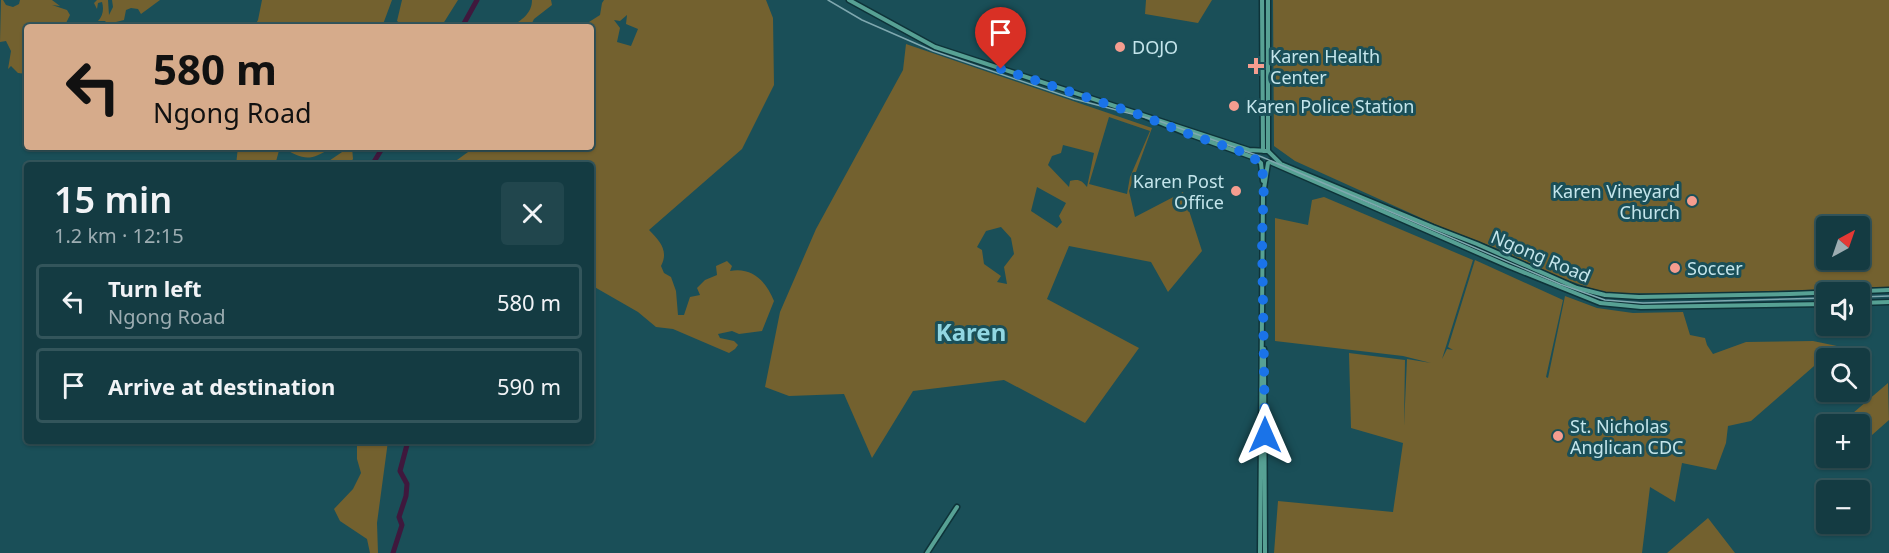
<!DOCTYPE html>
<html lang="en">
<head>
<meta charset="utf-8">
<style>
	:root { --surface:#143b42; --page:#21464d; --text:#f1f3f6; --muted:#9dadb2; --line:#33555b }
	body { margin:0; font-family:"Noto Sans",sans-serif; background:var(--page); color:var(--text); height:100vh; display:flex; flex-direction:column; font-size:22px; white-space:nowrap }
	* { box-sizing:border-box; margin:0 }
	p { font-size:20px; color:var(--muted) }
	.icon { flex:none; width:33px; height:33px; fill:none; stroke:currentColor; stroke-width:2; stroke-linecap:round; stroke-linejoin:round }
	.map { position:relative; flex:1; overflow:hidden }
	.details { position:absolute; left:24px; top:162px; width:570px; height:282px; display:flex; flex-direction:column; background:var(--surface); border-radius:6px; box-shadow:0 2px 4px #0004,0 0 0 2px var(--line) }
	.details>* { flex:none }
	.top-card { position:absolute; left:24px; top:24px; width:570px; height:126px; border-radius:6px; box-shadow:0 2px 4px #0004,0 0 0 2px var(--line); background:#d6ab8b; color:#111; overflow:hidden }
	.needle { width:39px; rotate:40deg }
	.fabs { position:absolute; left:1816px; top:216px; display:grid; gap:12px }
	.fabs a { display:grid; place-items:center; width:54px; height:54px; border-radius:6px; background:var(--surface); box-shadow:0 2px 4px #0004,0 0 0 2px var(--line); font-size:30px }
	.pin { position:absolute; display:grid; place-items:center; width:51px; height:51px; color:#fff; margin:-62px -26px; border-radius:50% 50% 50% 0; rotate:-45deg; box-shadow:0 0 6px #0007 }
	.pin .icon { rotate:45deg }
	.me { position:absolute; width:66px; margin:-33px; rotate:0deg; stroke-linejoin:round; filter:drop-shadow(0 0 4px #0008) }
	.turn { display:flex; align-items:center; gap:21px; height:126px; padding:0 30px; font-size:27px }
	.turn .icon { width:78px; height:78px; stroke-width:2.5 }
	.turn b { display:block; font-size:42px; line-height:51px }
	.round { display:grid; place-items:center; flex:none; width:63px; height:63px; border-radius:6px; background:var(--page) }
	.headline { display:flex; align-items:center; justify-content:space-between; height:102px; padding:0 30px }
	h1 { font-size:36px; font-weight:600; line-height:45px }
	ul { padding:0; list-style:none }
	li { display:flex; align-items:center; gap:18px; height:75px; margin:0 12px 9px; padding:0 18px; border:3px solid var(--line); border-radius:6px }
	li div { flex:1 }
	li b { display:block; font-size:22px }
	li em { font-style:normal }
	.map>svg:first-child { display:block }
	.green { fill:#73612f; fill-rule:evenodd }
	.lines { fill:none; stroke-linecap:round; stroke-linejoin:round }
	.river { stroke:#3f183d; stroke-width:5 }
	.secondary-casing { stroke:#0e3339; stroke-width:7 }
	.secondary { stroke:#57a194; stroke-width:4 }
	.tram { stroke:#7fa8af; stroke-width:1.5 }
	.route { stroke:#1a73e8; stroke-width:10; stroke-dasharray:0 18 }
	.poi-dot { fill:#f59d8f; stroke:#1a4f58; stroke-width:2 }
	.labels { text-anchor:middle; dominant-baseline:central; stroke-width:6; stroke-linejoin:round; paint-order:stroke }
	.poi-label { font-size:18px; fill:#c4e5eb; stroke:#1a4f58; text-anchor:start }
	.street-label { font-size:18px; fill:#c4e5eb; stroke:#1a4f58 }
	.district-label { font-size:24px; font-weight:bold; fill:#92d7e3; stroke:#1a4f58 }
</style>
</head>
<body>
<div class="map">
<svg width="1889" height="553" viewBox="0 0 1889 553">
	<rect width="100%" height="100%" fill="#1a4f58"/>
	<path class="green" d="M1,0H3L6,5L13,7L19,4L20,0H52L60,6L52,5L67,10L70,15L64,27H27V74L18,73L11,66L8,69L11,51L6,41L0,42Z
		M97,0H108L109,15L113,7L112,0H160L141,14L138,9L131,8L126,10L124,20L116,22L119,27H110L105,21H98C103,16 104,9 102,2L98,3L97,9L94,3Z
		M262,0H392L382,27H254L258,20Z
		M402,0H458L441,27H405L397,21Z
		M532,0H551L552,5L534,19L530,27H511C521,20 532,14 532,0Z
		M604,0H766L773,18L774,85L742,149L649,230C660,241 669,251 661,266L664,273L671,277L676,291L678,315H684L690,297L700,295L697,288L705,280L717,275L716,266L727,261L732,266L730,271C752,267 766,281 774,301L762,331L739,334L732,331L718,334L720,338L734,341L738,345L735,349L729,353L673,329L656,327L638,312L591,285V165H450L475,147H591V51L595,50L593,31L589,27V22L600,15L602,3ZM627,15L626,24L638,29L631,46L617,42L620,28L614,20L620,21Z
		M1146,0H1212L1198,23L1145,14Z
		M1273,0H1889V287L1694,294L1605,293L1561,278L1496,248L1441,227L1295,161L1274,146ZM1827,226H1860V260H1827Z
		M906,44L1152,128L1129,191L1135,217L1183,192L1202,251L1168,292L1151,262L1069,246L1047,299L1139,348L1085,423L1004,380L913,391L872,458L844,394L789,396L765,387L780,312L816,229L903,70ZM1109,117L1150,131L1130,177L1127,194L1089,184ZM1063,145L1094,153L1087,187C1081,180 1079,179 1070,181L1069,187L1048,165L1052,156L1061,153ZM1037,187L1066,203L1059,216L1062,222L1057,228L1031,211ZM1001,227L1011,238L1014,254L1004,267L1007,284L997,282L1001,276L984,264L982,250L977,247L986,231Z
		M238,147H333C307,163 305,159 280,147L275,165H236Z
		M346,147H352L353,159L349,165H323L345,150Z
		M1324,197L1473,260L1442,359L1447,349L1453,350L1448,347L1475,260L1563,300L1546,377L1548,378L1565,296L1597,308L1633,313L1683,312L1690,335L1705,338L1707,345L1713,354L1746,342L1813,341L1837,346L1751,421L1728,426L1726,443L1716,470L1682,463L1675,502L1650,487L1642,553H1274L1278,501L1393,512L1403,443L1351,428L1349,353L1405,360L1404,426L1407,359L1431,363L1403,356L1275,341V218L1308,225L1312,200Z
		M1888,383L1889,420L1872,435L1853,413Z
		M357,441H388L377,523L378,553H370L367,539L340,521L334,509L353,489L361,473L357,459Z
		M1708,518L1735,553H1667Z"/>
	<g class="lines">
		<path class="river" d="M462,27L477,0
			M372,165L383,147
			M393,553L402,525L399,517L406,496L407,484L400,471L408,441"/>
		<g class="secondary-casing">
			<path id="secondary" d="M849,0L935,47L1249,150L1268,151L1281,164L1433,227L1477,244L1577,288L1605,295L1639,297L1790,294L1889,290
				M1262,0L1263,151
				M1144,116L1183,132L1255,158L1261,163L1263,181
				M1268,151V0
				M1270,162L1508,266L1600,303L1641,307L1827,304
				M1860,303L1889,302
				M1264,349L1265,553
				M927,553L957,507
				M1260,553L1263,195L1268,163"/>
		</g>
		<use href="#secondary" class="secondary"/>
		<path class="tram" d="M828,0L862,20L933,51L1074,99L1159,121L1262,157L1560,284L1605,300L1643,303L1827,298
			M1860,297L1889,296"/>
	</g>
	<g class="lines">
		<path class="route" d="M1001,69L1143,116L1183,132L1245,153L1261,163L1264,182L1262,238L1265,435"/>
	</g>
	<g class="poi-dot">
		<circle cx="1120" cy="47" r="6"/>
		<path d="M1253 57h6v6h6v6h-6v6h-6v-6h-6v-6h6z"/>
		<circle cx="1234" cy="106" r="6"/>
		<circle cx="1236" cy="191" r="6"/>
		<circle cx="1692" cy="201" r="6"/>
		<circle cx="1675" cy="268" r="6"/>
		<circle cx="1558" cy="436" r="6"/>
	</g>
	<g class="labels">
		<g class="poi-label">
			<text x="1132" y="47">DOJO</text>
			<text x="1270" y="56">Karen Health<tspan x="1270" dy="21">Center</tspan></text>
			<text x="1246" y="106">Karen Police Station</text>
			<text x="1224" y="181" text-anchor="end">Karen Post<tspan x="1224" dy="21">Office</tspan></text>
			<text x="1680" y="191" text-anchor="end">Karen Vineyard<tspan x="1680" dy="21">Church</tspan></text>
			<text x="1687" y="268">Soccer</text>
			<text x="1570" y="426">St. Nicholas<tspan x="1570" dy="21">Anglican CDC</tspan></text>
		</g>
		<g class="street-label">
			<text transform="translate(1541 256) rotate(23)">Ngong Road</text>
		</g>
		<g class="district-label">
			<text x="971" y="331">Karen</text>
		</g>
	</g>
</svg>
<div class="fabs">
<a><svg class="needle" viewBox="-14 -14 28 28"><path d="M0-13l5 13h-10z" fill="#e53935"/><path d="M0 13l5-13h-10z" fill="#9dadb2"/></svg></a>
<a><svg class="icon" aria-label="sound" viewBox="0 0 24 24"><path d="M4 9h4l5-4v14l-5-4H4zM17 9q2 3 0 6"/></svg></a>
<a><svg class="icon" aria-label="search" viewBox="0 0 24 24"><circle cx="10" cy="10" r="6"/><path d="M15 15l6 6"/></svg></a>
<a>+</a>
<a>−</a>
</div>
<div class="pin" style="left:1001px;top:69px;background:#d93025"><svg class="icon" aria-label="arrive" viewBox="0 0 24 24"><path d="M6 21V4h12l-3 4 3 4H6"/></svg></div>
<svg class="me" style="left:1265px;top:435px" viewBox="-20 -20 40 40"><path d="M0-17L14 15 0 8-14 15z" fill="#1a73e8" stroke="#fff" stroke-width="4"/></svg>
<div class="top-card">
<div class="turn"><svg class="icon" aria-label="left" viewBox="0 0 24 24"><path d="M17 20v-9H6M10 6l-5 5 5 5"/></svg><div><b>580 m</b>Ngong Road</div></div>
</div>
<section class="details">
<div class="headline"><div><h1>15 min</h1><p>1.2 km · 12:15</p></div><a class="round"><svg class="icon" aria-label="close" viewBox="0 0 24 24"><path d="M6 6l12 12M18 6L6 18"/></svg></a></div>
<ul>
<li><svg class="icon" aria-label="left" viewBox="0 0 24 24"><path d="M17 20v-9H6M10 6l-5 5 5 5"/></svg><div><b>Turn left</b><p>Ngong Road</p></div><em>580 m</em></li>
<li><svg class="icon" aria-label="arrive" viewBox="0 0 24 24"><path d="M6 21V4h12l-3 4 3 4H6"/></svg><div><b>Arrive at destination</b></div><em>590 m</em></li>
</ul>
</section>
</div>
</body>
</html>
